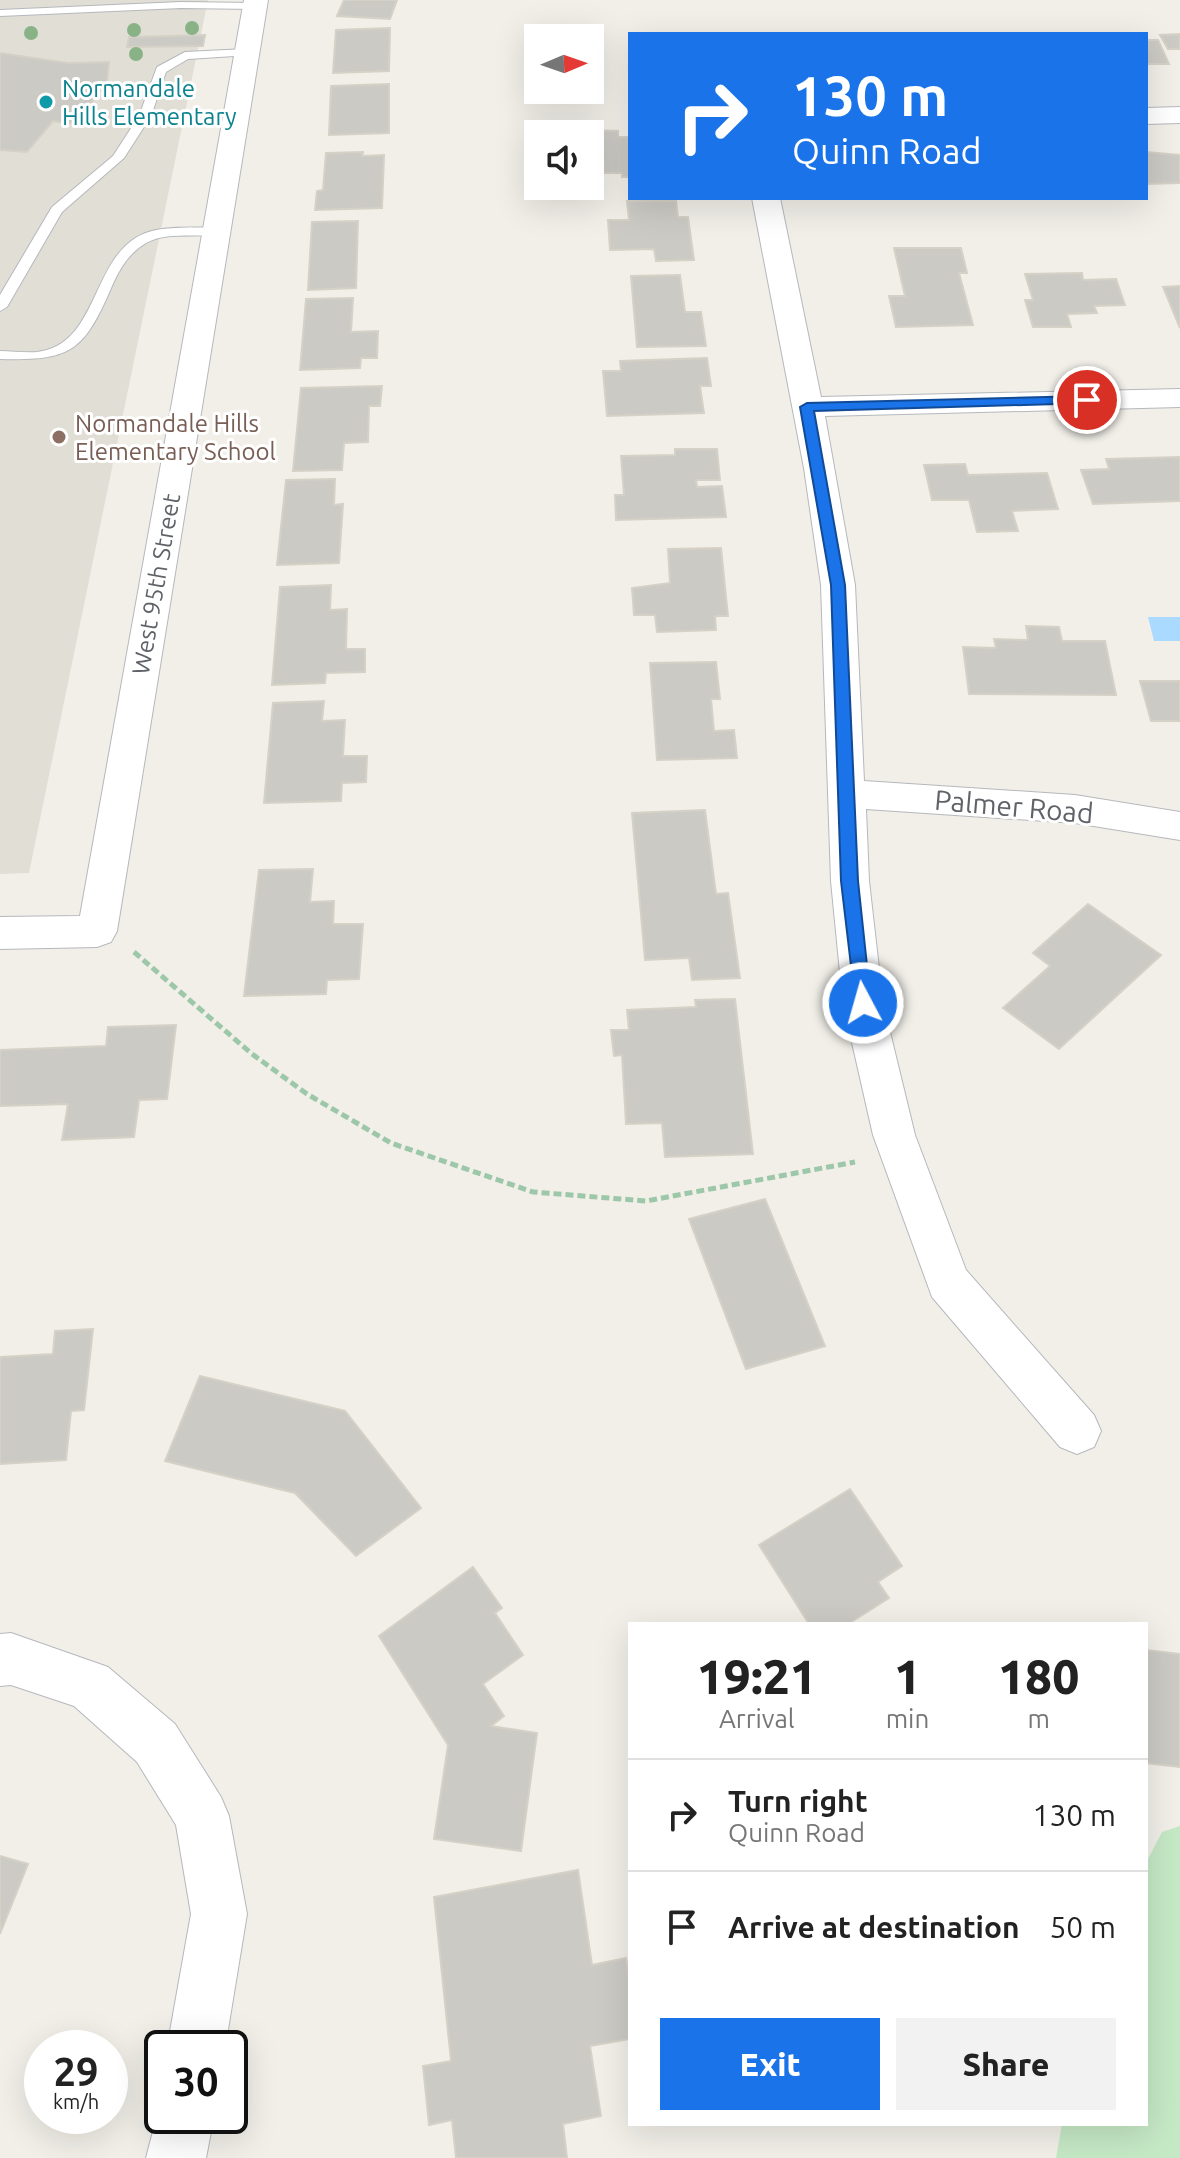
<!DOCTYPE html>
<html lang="en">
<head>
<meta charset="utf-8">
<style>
	:root { --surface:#fff; --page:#f2f2f2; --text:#222; --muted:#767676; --line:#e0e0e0; --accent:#1a73e8 }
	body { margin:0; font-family:Ubuntu,sans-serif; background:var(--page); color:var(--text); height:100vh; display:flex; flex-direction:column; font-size:30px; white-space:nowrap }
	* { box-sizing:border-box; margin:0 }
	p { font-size:26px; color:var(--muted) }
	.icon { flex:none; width:44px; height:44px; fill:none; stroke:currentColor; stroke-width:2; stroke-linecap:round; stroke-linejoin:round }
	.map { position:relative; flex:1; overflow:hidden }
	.details { position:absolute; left:628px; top:1622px; width:520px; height:504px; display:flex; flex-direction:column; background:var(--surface); border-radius:0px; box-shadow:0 8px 32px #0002 }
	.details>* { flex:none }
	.banner { position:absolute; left:628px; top:32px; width:520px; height:168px; border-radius:0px; box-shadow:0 8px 32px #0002; background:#1a73e8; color:#fff; overflow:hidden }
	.needle { width:52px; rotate:88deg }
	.controls { position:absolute; left:524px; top:24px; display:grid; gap:16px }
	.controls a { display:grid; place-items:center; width:80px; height:80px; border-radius:0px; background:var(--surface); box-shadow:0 8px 32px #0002; font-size:40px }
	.speed { position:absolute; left:24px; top:2030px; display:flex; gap:16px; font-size:40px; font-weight:700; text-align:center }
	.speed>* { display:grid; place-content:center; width:104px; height:104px; border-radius:50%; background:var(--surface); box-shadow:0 8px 32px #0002; line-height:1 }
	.speed small { font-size:20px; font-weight:400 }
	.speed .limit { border:4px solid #111; border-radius:12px; background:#fff; color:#111 }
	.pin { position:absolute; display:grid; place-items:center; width:68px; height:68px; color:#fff; margin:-34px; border:4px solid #fff; border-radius:50%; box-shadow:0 2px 8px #0007 }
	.me { position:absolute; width:88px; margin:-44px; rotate:354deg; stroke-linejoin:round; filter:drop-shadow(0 0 6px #0008) }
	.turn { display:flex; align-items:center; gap:28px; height:168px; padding:0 32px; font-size:36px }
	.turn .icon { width:104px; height:104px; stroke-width:2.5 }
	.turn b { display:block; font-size:56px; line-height:68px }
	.eta { display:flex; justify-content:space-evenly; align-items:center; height:136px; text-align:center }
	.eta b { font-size:48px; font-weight:800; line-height:56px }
	.primary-button { display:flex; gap:16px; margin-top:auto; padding:16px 32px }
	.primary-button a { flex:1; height:92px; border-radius:0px; background:var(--accent); color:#fff; font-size:32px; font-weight:800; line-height:92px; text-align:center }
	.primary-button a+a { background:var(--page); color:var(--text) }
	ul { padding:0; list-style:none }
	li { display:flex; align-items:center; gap:24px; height:112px; padding:0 32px; border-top:2px solid var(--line) }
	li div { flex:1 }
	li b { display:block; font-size:30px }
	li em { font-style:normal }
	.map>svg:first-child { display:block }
	.education { fill:#e1ded6 }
	.green { fill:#c5e8c5 }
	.water { fill:#aadaff }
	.building { fill:#cccac5; stroke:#d6d1c6; stroke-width:2 }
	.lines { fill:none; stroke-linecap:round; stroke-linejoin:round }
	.lane-casing { stroke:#b5b8bc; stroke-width:2 }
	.street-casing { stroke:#b5b8bc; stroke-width:2 }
	.path { stroke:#9cc7a9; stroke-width:5; stroke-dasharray:8 4; stroke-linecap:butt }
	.lane { fill:#fff; fill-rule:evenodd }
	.street { fill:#fff; fill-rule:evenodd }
	.tree { fill:#89b387 }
	.route { fill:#1a73e8; stroke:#114b97; stroke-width:2 }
	.culture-dot { fill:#0f9aa8; stroke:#fff; stroke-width:3 }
	.education-dot { fill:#8d6e63; stroke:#fff; stroke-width:3 }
	.labels { text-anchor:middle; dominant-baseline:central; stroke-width:6; stroke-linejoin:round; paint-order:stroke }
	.far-culture-label { font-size:24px; fill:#0d838f; stroke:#fff; text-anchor:start }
	.far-education-label { font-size:24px; fill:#785e54; stroke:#fff; text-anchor:start }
	.far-street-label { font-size:24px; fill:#5f6368; stroke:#fff }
	.street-label { font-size:28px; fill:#5f6368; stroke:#fff }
</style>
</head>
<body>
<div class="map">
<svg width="1180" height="2158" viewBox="0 0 1180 2158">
	<rect width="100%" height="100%" fill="#f1efe8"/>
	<path class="education" d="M0,0H208L29,873L0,874Z"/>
	<path class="green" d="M1180,1826V2158H1056L1062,2124H1146V1863L1162,1832Z"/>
	<path class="water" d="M1148,617H1180V641H1154Z"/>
	<path class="building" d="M344,0H397L390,19L337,16Z
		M390,28L389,71L333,73L336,30Z
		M1180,34V49H1168L1160,35Z
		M205,35L203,46L127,47L129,37Z
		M1146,40H1158L1169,64H1146Z
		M0,53L68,63L109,62L107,82L75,124L53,121L27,152L0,150Z
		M389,84V133L329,135L331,86Z
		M587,130L618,131V137H630V177H622V173H590Z
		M363,152L362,156L384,155L382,208L315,210L317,191L323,190L326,153Z
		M1146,152L1180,155V183L1146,184Z
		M627,201H676L678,217H688L694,260L656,261L654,249L610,250L608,220H629Z
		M358,221L356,288L308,290L312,222Z
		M894,248H961L967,273H959L973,325L896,327L889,296H905Z
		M1082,273L1083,280L1116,279L1125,305L1094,306L1097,313L1067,314L1071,327H1033L1025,300H1033L1025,274Z
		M680,275L685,312H701L706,346L637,347L631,276Z
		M1180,286V328L1163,287Z
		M353,298L351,332L378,331L377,358H361L360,368L300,370L306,299Z
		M707,358L711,386H700L704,413L607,416L603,371H621L620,361Z
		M382,386L380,406H369L368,442L344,443L342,470L293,471L301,388Z
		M675,449H717L720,480H696L697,487L722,486L726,517L616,520L615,495H624L621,456L675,455Z
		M1180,457V501L1093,504L1081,470L1109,469L1106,459Z
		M965,464L968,475L1047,473L1058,509L1012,511L1018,531L977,532L969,500H932L924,465Z
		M335,479L334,505L343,504L339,563L277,565L286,480Z
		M721,548L728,616H715L716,630L657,632L655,615H634L632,588L670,583L668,549Z
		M331,585L330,610L347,609L346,649H365V672L326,673L325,683L272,685L280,587Z
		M1026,626L1059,627L1062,641H1105L1116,695L969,694L963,647L996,648L994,639L1028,640Z
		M716,662L720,699H711L714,731L734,730L737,758L657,760L650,663Z
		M1140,681H1180V721H1151Z
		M324,701L322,721L345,720L343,756H367L366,782L342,783L341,801L264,803L273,703Z
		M705,810L716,894L728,893L740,978L692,980L689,958L645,960L632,813Z
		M313,869L310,902L334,901L333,924H363L359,979L327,980L326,994L244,996L259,870Z
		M1088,904L1161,955L1059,1049L1003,1008L1050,966L1033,953Z
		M735,999L753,1154L665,1157L662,1123L626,1124L622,1055L614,1056L611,1030H629L627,1010L696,1007L695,1000Z
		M176,1025L167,1099L139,1100L134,1137L62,1140L68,1104L0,1106V1050L106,1046L108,1027Z
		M765,1199L825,1346L746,1369L689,1219Z
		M93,1329L84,1410L71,1411L66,1460L0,1464V1357L53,1354L55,1331Z
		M200,1376L345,1411L421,1508L356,1556L295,1493L165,1461Z
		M850,1489L902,1566L878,1582L889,1598L848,1624H809L759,1545Z
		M473,1567L502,1608L495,1613L523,1655L483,1684L504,1716L491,1726L537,1733L521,1851L434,1839L448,1745L379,1636Z
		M1146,1650L1180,1654V1767L1146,1763Z
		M0,1856L28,1864L0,1934Z
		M578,1870L592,1965L626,1958L630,1983V2039L590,2046L601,2116L563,2124L567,2158H456L452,2120L429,2125L423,2066L451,2061L434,1897Z"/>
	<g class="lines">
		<g class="lane-casing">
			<path id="lane" d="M181,2L255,3L261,6L255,9L181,8L0,16V10Z
				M246,49L252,53L250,55L188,59L166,72L151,116L124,158L62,212L7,307L0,311V295L52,207L113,156L139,116L157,67L185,52Z
				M216,227L223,231L221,234C198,238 167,231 146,243C129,253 120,268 112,286C84,351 72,361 0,359V351C12,351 25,353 37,352C97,345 91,264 137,237C159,224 192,229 216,227Z"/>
		</g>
		<g class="street-casing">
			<path id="street" d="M244,0H268L117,931L111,942L97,947L0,949V917L80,916Z
				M1180,107V123L1146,124V108Z
				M752,198H780L821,397L1180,389V407L825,416L855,585L864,781L1075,795L1180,812V840L1075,823L866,809L869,881L883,1003L915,1135L966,1270L1094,1415L1101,1431L1094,1447L1077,1454L1060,1447L932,1297L873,1135L843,1003L831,881L821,585L804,468Z
				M11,1633L108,1667L175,1724L221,1797L229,1816L247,1914L225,2048H167L191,1914L176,1825L137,1762L74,1706L11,1685L0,1686V1634Z
				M162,2097V2116H214L206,2158H146Z"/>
		</g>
		<path class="path" d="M134,952L252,1054L307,1094L391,1143L533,1192L646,1201L855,1162"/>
		<use href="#lane" class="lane"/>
		<use href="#street" class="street"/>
	</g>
	<g class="tree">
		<circle cx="192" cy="28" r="7"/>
		<circle cx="134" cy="30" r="7"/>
		<circle cx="31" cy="33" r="7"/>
		<circle cx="136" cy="54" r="7"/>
	</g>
	<path class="route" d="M1087,396L1093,400L1091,403L814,411L845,585L858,881L871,1003L869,1008H856L841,881L831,585L800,407L807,403Z"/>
	<circle class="culture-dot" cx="46" cy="102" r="8"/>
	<circle class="education-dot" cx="59" cy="437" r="8"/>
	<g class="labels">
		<g class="far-culture-label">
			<text x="62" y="88">Normandale<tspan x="62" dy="28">Hills Elementary</tspan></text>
		</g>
		<g class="far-education-label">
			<text x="75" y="423">Normandale Hills<tspan x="75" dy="28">Elementary School</tspan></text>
		</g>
		<g class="far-street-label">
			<text transform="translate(156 584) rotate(-80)">West 95th Street</text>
		</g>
		<g class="street-label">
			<text transform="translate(1014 806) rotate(5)">Palmer Road</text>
		</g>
	</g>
</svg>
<div class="controls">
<a><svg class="needle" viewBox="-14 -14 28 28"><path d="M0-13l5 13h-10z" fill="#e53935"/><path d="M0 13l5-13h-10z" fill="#767676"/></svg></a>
<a><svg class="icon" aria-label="sound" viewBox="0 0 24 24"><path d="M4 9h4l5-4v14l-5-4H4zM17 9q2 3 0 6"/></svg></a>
</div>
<div class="speed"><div>29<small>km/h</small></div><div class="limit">30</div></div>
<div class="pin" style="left:1087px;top:400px;background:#d93025"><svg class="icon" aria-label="arrive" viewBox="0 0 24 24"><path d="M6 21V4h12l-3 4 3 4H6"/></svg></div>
<svg class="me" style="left:863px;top:1003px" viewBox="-20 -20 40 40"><circle r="17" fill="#1a73e8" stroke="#fff" stroke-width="3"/><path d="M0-11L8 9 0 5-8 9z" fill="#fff"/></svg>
<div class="banner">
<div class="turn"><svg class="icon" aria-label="right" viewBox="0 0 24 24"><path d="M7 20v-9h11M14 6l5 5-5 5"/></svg><div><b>130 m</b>Quinn Road</div></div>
</div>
<section class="details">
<div class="eta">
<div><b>19:21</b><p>Arrival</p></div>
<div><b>1</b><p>min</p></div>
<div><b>180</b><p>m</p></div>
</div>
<ul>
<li><svg class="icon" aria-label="right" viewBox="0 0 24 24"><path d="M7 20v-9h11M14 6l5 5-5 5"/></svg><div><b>Turn right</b><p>Quinn Road</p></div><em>130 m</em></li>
<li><svg class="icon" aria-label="arrive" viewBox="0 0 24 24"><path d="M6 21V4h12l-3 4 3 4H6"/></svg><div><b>Arrive at destination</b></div><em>50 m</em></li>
</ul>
<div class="primary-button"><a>Exit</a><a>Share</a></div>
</section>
</div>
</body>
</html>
